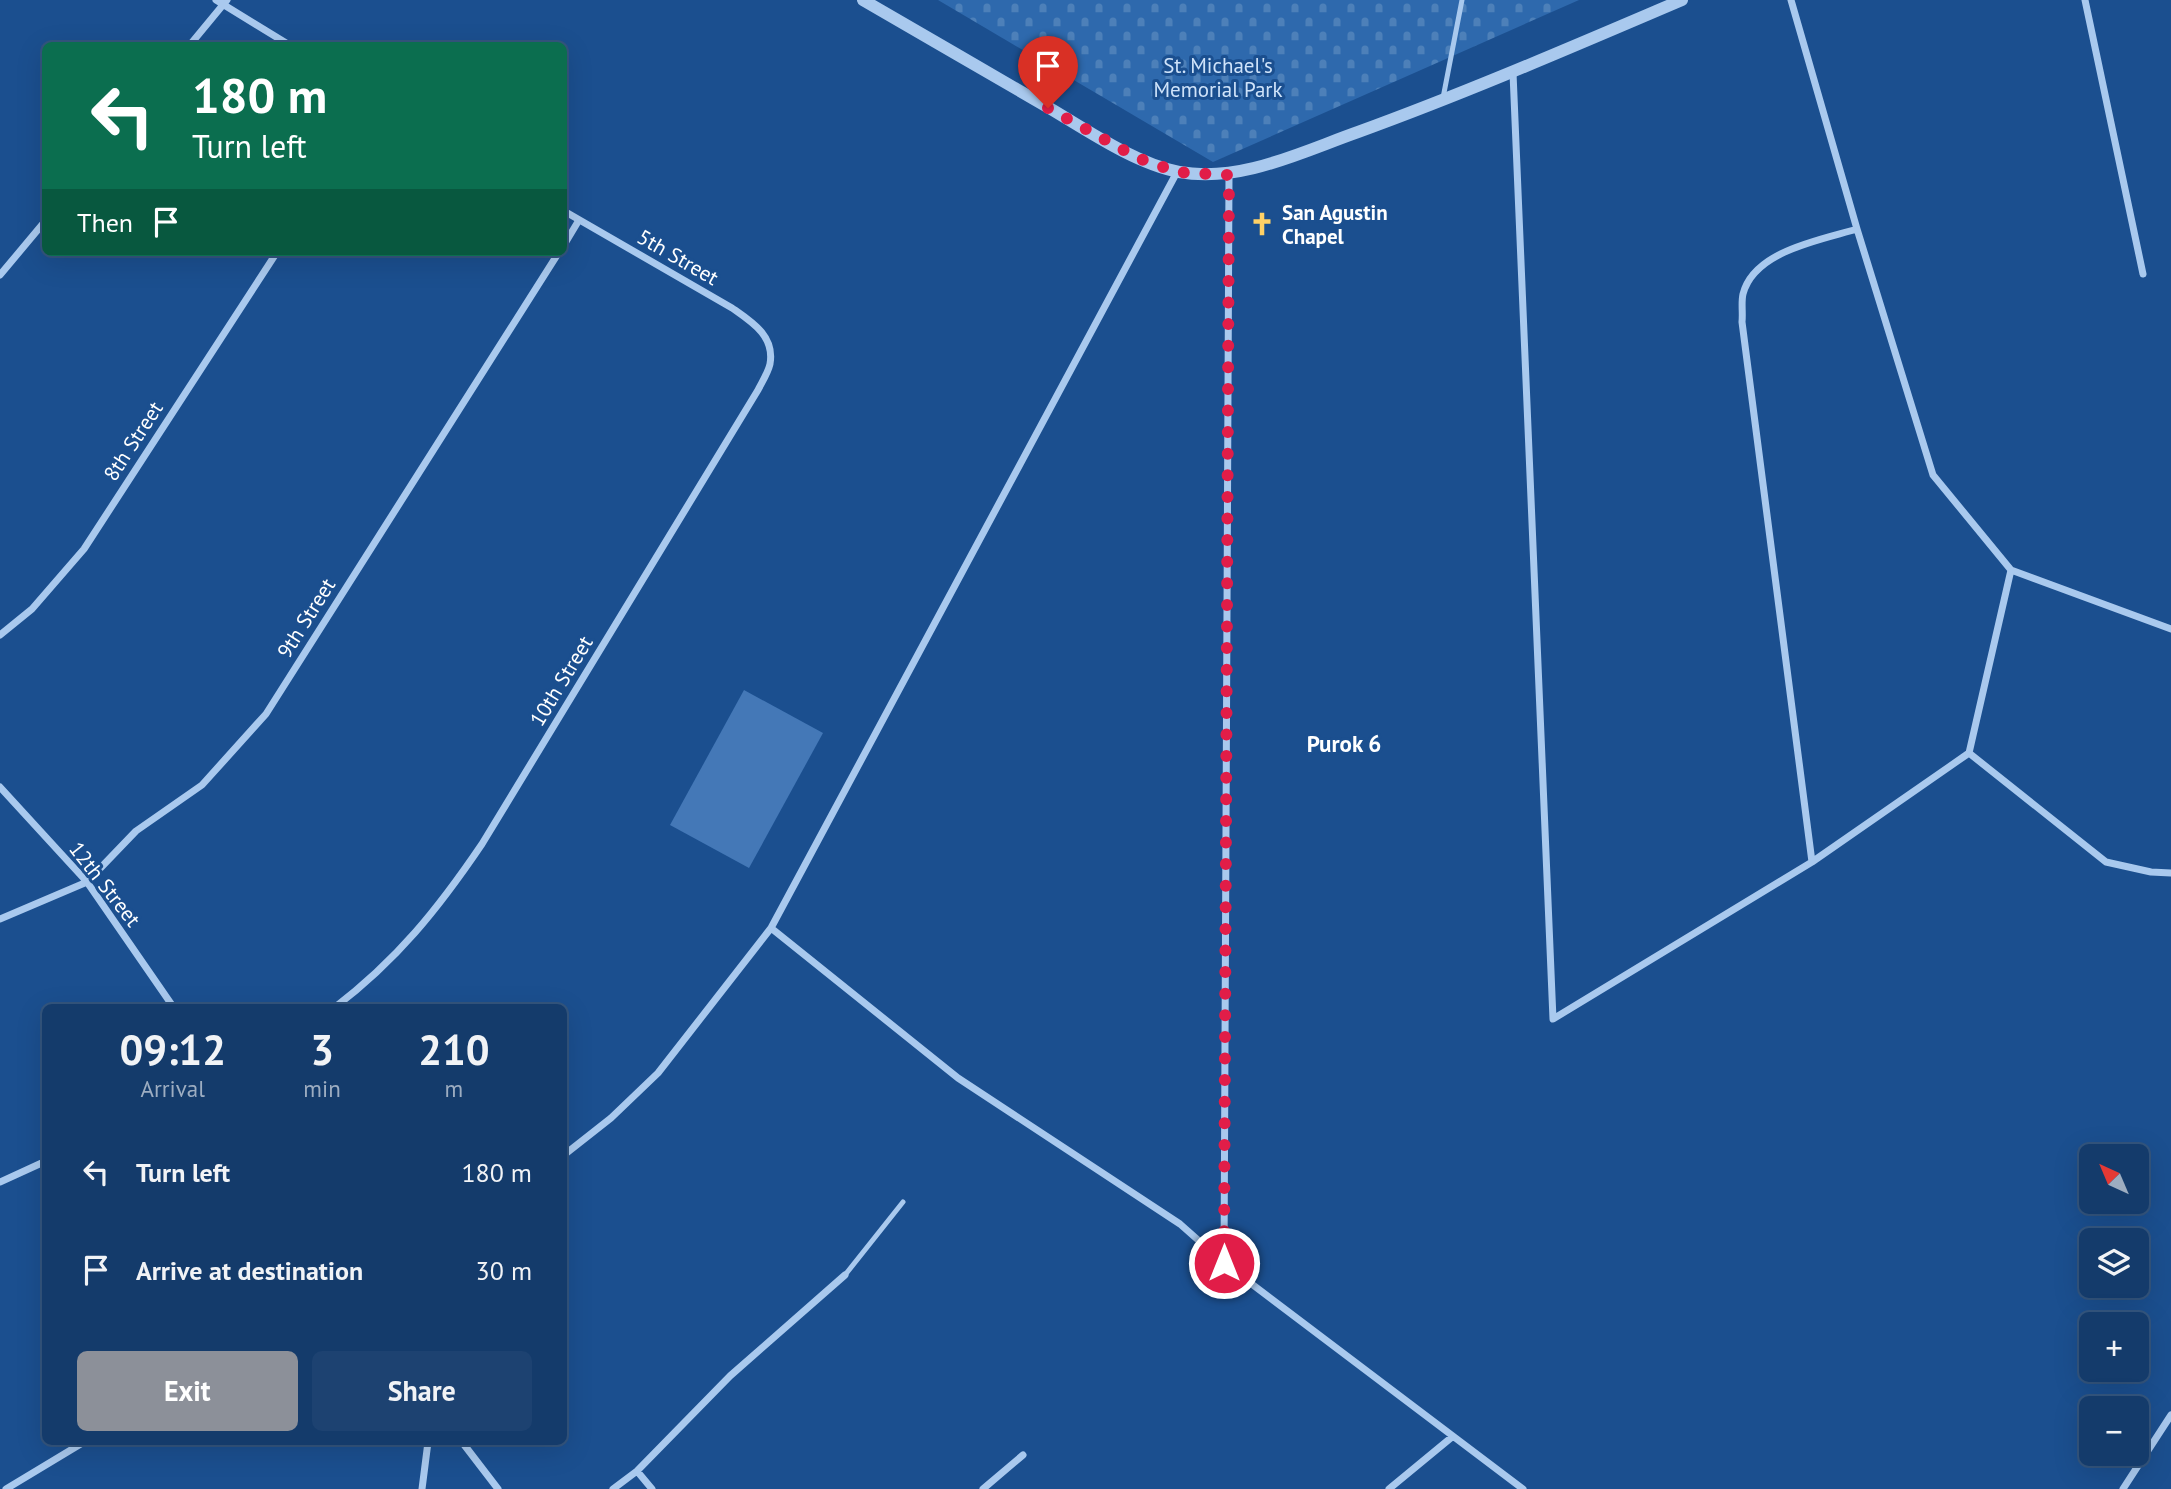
<!DOCTYPE html>
<html lang="en">
<head>
<meta charset="utf-8">
<style>
	:root { --surface:#143b6b; --page:#1d4271; --text:#f1f3f6; --muted:#9dadc1; --line:#33557e; --accent:#8c9099 }
	body { margin:0; font-family:"PT Sans",sans-serif; background:var(--page); color:var(--text); height:100vh; display:flex; flex-direction:column; font-size:26px; white-space:nowrap }
	* { box-sizing:border-box; margin:0 }
	p { font-size:23px; color:var(--muted) }
	.icon { flex:none; width:38px; height:38px; fill:none; stroke:currentColor; stroke-width:2; stroke-linecap:round; stroke-linejoin:round }
	.map { position:relative; flex:1; overflow:hidden }
	.side { position:absolute; left:42px; top:1004px; width:525px; height:441px; display:flex; flex-direction:column; background:var(--surface); border-radius:10px; box-shadow:0 7px 28px #0002,0 0 0 2px var(--line) }
	.side>* { flex:none }
	.hud { position:absolute; left:42px; top:42px; width:525px; height:214px; border-radius:10px; box-shadow:0 7px 28px #0002,0 0 0 2px var(--line); background:#0b6e4f; color:#fff; overflow:hidden }
	.needle { width:46px; rotate:316deg }
	.tools { position:absolute; left:2079px; top:1144px; display:grid; gap:14px }
	.tools a { display:grid; place-items:center; width:70px; height:70px; border-radius:10px; background:var(--surface); box-shadow:0 7px 28px #0002,0 0 0 2px var(--line); font-size:35px }
	.pin { position:absolute; display:grid; place-items:center; width:60px; height:60px; color:#fff; margin:-72px -30px; border-radius:50% 50% 50% 0; rotate:-45deg; box-shadow:0 0 7px #0007 }
	.pin .icon { rotate:45deg }
	.me { position:absolute; width:77px; margin:-38px; rotate:0deg; stroke-linejoin:round; filter:drop-shadow(0 0 5px #0008) }
	.turn { display:flex; align-items:center; gap:24px; height:147px; padding:0 35px; font-size:32px }
	.turn .icon { width:91px; height:91px; stroke-width:2.5 }
	.turn b { display:block; font-size:49px; line-height:60px }
	.then { display:flex; align-items:center; height:66px; padding:0 35px; background:#0003; gap:14px; font-size:26px }
	.eta { display:flex; justify-content:space-evenly; align-items:center; height:119px; text-align:center }
	.eta b { font-size:42px; font-weight:800; line-height:49px }
	.button { display:flex; gap:14px; margin-top:auto; padding:14px 35px }
	.button a { flex:1; height:80px; border-radius:10px; background:var(--accent); color:#fff; font-size:28px; font-weight:800; line-height:80px; text-align:center }
	.button a+a { background:var(--page); color:var(--text) }
	ul { padding:0; list-style:none }
	li { display:flex; align-items:center; gap:21px; height:98px; padding:0 35px }
	li div { flex:1 }
	li b { display:block; font-size:26px }
	li em { font-style:normal }
	.map>svg:first-child { display:block }
	.cemetery { fill:url(#cemetery-stones) }
	.building { fill:#4478b7 }
	.lines { fill:none; stroke-linecap:round; stroke-linejoin:round }
	.service { stroke:#a9c9ee; stroke-width:5 }
	.minor { stroke:#a9c9ee; stroke-width:7 }
	.tertiary { stroke:#a9c9ee; stroke-width:12 }
	.route { stroke:#e11d48; stroke-width:12; stroke-dasharray:0 21.6 }
	.labels { text-anchor:middle; dominant-baseline:central; stroke-width:6; stroke-linejoin:round; paint-order:stroke }
	.park-label { font-size:21px; fill:#cfe3fa; stroke:#1b4f8f }
	.poi-label { font-size:21px; font-weight:bold; fill:#fff; stroke:#1b4f8f; text-anchor:start }
	.street-label { font-size:21px; fill:#fff; stroke:#1b4f8f }
	.neighbourhood-label { font-size:23px; font-weight:bold; fill:#fff; stroke:#1b4f8f }
</style>
</head>
<body>
<div class="map">
<svg width="2171" height="1489" viewBox="0 0 2171 1489">
	<defs>
		<pattern id="cemetery-stones" width="16" height="16" patternUnits="userSpaceOnUse" patternTransform="scale(1.75)"><rect width="16" height="16" fill="#2e69ad"/><path d="M2 7V4a2 2 0 0 1 4 0v3zM10 15v-3a2 2 0 0 1 4 0v3z" fill="#4d80b9"/></pattern>
	</defs>
	<rect width="100%" height="100%" fill="#1b4f8f"/>
	<path class="cemetery" d="M938,0H1579L1213,162Z"/>
	<path class="building" d="M744,690L823,733L749,868L670,825Z"/>
	<g class="lines">
		<path class="service" d="M1443,98L1462,0
			M845,1275L903,1202"/>
		<path class="minor" d="M216,0L291,46
			M1791,0L1857,229L1933,475L2011,570L2171,629
			M2085,0L2143,274
			M189,46L227,0
			M1513,73L1553,1019L1812,862L1969,753L2011,570
			M564,245L579,220
			M0,275L46,220
			M0,635L32,609L84,549L277,252
			M1969,753L2106,862L2151,872L2171,873
			M0,787L87,882L174,1008
			M1812,862L1742,322C1743,313 1741,302 1743,294C1754,251 1820,240 1857,229
			M0,919L87,882L136,831L202,785L266,714L559,252
			M771,928L958,1078L1180,1224L1224,1263L1523,1489
			M334,1008C397,960 438,909 482,844L758,390C762,382 768,373 770,364C775,336 752,322 732,308L564,211
			M564,1155L611,1118L658,1073L771,928L1177,172
			M0,1182L46,1161
			M1224,1263L1229,175
			M462,1442L498,1489
			M637,1471L652,1489
			M6,1489L84,1442
			M422,1489L428,1442
			M613,1489L637,1471L730,1376L845,1275
			M983,1489L1023,1455
			M1389,1489L1452,1437
			M2123,1489L2171,1415"/>
		<path class="tertiary" d="M863,0C926,36 988,73 1051,109C1088,131 1136,164 1179,172C1241,183 1301,152 1358,132C1468,92 1574,46 1682,0"/>
	</g>
	<g class="lines">
		<path class="route" d="M1048,108L1138,158L1177,172L1229,175L1224,1263"/>
	</g>
	<defs>
		<g id="church-bare" transform="scale(1.89)"><path d="M-1.2-6h2.4v3.5h3.3v2.4h-3.3V6h-2.4V-.1h-3.3v-2.4h3.3Z" fill="#ffd166" stroke="#1b4f8f" stroke-width="2.5" paint-order="stroke"/></g>
	</defs>
	<g fill-rule="evenodd">
		<use href="#church-bare" x="1262" y="224"/>
	</g>
	<g class="labels">
		<g class="park-label">
			<text x="1218" y="65">St. Michael's<tspan x="1218" dy="24">Memorial Park</tspan></text>
		</g>
		<g class="poi-label">
			<text x="1282" y="212">San Agustin<tspan x="1282" dy="24">Chapel</tspan></text>
		</g>
		<g class="street-label">
			<text transform="translate(678 257) rotate(30)">5th Street</text>
			<text transform="translate(133 441) rotate(-57)">8th Street</text>
			<text transform="translate(306 618) rotate(-58)">9th Street</text>
			<text transform="translate(561 681) rotate(-59)">10th Street</text>
			<text transform="translate(105 884) rotate(52)">12th Street</text>
		</g>
		<g class="neighbourhood-label">
			<text x="1344" y="743">Purok 6</text>
		</g>
	</g>
</svg>
<div class="tools">
<a><svg class="needle" viewBox="-14 -14 28 28"><path d="M0-13l5 13h-10z" fill="#e53935"/><path d="M0 13l5-13h-10z" fill="#9dadc1"/></svg></a>
<a><svg class="icon" aria-label="layers" viewBox="0 0 24 24"><path d="M12 4l9 5-9 5-9-5zM3 14l9 5 9-5"/></svg></a>
<a>+</a>
<a>−</a>
</div>
<div class="pin" style="left:1048px;top:108px;background:#d93025"><svg class="icon" aria-label="arrive" viewBox="0 0 24 24"><path d="M6 21V4h12l-3 4 3 4H6"/></svg></div>
<svg class="me" style="left:1224px;top:1263px" viewBox="-20 -20 40 40"><circle r="17" fill="#e11d48" stroke="#fff" stroke-width="3"/><path d="M0-11L8 9 0 5-8 9z" fill="#fff"/></svg>
<div class="hud">
<div class="turn"><svg class="icon" aria-label="left" viewBox="0 0 24 24"><path d="M17 20v-9H6M10 6l-5 5 5 5"/></svg><div><b>180 m</b>Turn left</div></div>
<div class="then">Then<svg class="icon" aria-label="arrive" viewBox="0 0 24 24"><path d="M6 21V4h12l-3 4 3 4H6"/></svg></div>
</div>
<section class="side">
<div class="eta">
<div><b>09:12</b><p>Arrival</p></div>
<div><b>3</b><p>min</p></div>
<div><b>210</b><p>m</p></div>
</div>
<ul>
<li><svg class="icon" aria-label="left" viewBox="0 0 24 24"><path d="M17 20v-9H6M10 6l-5 5 5 5"/></svg><div><b>Turn left</b></div><em>180 m</em></li>
<li><svg class="icon" aria-label="arrive" viewBox="0 0 24 24"><path d="M6 21V4h12l-3 4 3 4H6"/></svg><div><b>Arrive at destination</b></div><em>30 m</em></li>
</ul>
<div class="button"><a>Exit</a><a>Share</a></div>
</section>
</div>
</body>
</html>
